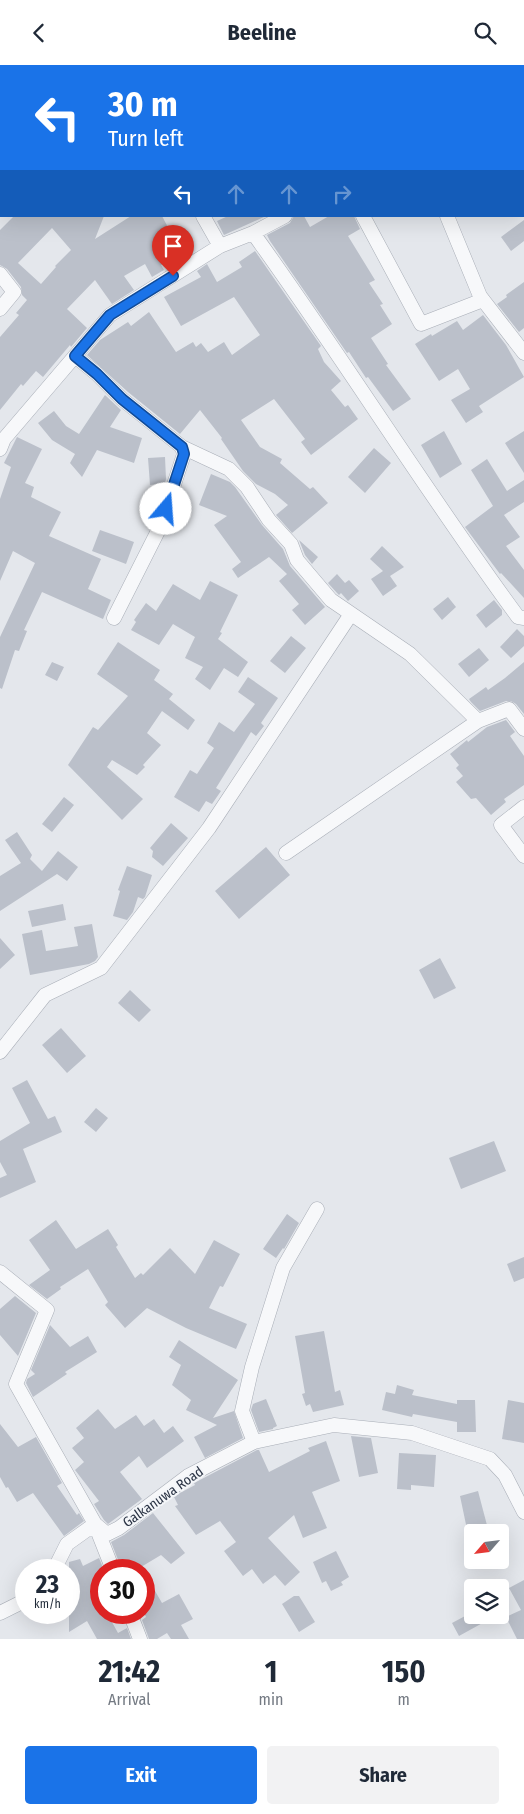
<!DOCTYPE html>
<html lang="en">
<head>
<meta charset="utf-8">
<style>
	:root { --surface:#fff; --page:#f2f2f3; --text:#1f2937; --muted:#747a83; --accent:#1a73e8 }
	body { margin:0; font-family:"Fira Sans Condensed",sans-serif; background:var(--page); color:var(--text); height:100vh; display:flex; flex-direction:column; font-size:19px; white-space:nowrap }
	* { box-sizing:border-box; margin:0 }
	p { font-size:16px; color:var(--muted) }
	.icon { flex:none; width:28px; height:28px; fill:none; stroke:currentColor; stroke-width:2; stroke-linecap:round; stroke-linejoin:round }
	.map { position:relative; height:1574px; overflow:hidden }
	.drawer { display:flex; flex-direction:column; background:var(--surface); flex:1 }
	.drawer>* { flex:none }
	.banner { position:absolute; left:0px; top:0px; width:525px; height:152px; box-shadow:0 5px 20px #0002; background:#1a73e8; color:#fff; overflow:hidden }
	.needle { width:32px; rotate:242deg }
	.tools { position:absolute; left:464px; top:1459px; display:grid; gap:10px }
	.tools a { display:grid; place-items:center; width:45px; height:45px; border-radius:5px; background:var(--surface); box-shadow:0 5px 20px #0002; font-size:25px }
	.speed { position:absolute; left:15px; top:1494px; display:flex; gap:10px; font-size:25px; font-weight:700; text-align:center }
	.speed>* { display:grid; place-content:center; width:65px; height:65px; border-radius:50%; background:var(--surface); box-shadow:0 5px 20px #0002; line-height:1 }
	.speed small { font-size:12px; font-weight:400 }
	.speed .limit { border:8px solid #d22; background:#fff; color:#111 }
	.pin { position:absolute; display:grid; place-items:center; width:42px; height:42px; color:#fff; margin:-51px -21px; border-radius:50% 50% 50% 0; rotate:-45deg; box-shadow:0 0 5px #0007 }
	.pin .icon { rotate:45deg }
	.me { position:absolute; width:55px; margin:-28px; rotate:18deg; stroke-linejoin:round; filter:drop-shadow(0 0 4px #0008) }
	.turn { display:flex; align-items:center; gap:18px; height:105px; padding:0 25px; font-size:22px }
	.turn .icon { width:65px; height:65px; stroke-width:2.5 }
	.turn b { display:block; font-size:35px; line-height:42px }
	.lanes { display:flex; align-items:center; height:48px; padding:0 25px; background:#0003; justify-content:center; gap:25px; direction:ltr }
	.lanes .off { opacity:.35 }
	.eta { display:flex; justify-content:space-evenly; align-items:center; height:85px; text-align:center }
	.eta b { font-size:30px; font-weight:700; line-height:35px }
	.button { display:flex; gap:10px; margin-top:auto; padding:10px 25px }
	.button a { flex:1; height:58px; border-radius:5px; background:var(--accent); color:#fff; font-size:20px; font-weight:700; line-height:58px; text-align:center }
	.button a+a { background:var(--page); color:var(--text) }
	header { display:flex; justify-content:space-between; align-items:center; height:65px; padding:0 25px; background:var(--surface); font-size:22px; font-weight:700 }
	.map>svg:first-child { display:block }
	.building { fill:#bbc0ca; fill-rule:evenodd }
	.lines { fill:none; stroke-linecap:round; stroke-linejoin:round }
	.minor-casing { stroke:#a9aeb7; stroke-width:15 }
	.minor { stroke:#f7f8fa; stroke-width:14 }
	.route-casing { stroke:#114b97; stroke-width:12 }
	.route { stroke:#1a73e8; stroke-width:9 }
	.labels { text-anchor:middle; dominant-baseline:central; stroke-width:4; stroke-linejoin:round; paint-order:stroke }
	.street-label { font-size:14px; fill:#2b3445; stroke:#f4f6f9 }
</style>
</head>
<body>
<header><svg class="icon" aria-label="back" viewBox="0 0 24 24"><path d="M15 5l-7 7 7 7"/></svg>Beeline<svg class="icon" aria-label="search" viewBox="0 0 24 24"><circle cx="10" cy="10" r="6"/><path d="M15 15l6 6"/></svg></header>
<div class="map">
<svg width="524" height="1574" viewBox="0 0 524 1574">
	<rect width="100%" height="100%" fill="#e4e7ec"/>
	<path class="building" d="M14,151H104L95,174L131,151H162L182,189L161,200L164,205L152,212L145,199L124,211L134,225L112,239L95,215L67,244L87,263L71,282L70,280L43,312L36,306L23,321L21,319L0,345V272L19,250L16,248L27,235L22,230L21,222L7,204L0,200V165ZM52,163L71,185L55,201L56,202L41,219L18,198Z
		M228,151H266L224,170L217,156Z
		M294,151H304L310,162L329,151H354L360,164L348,171L375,215L369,218L383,239L380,240L392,259L371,273L388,299L386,300L411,334L393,346L368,312L366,313L349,287L347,288L270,176L267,170L290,158Z
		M524,155V176L511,186L501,172Z
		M255,186L321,281L318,284L324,297L341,316L331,325L345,342L348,340L358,354L311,390L301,377L305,374L274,334L241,355L260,382L282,394L280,398L310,424L313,422L328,438L292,468L276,450L288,440L275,429L256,419L243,406L221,374L222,373L200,345L180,369L128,327L87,290L100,275L128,257L131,261L149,247L176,287L193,277L196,282L201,278L208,287L224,277L232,290L260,270L234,232L181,261L164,232L201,212L197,206L207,199L217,217L242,202L239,197Z
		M524,217V263L519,267L497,239L507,232L506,230Z
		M483,250L506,280L524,312L479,341L483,347L466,358L451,335L470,324L458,304L439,316L415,279L431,269L432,271L457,256L463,265Z
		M105,330L121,345L110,362L142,373L134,398L97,385L82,412L70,398L75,389L52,375L38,358L54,346L66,361L79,369Z
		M444,366L462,399L440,413L421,380Z
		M524,366V408L505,378Z
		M17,372L42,384L25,418L34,422L31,432L61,447L49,471L101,494L88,524L111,535L103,554L42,527L24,565L27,566L19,586L15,585L2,624L0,623V572L35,498L13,486L0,516V434L11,402L4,398Z
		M374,383L391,398L365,428L348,412Z
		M165,392L166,414L165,418L150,420L148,393Z
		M487,394L507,426L524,415V437L504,450L520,472L506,481L524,505V533L501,508L500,509L465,462L493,441L471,405Z
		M211,409L230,417L235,422L262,460L283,484L290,501L325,542L305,560L292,545L299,539L279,516L287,509L269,492L238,513L232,504L241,497L214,460L227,451L199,440Z
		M100,465L134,477L126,499L92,486Z
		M299,475L318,492L312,499L305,490Z
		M382,481L404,502L390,511L397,521L383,531L371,514L383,506L370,494Z
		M337,509L345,518L349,515L359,526L348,536L341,528L339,530L337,528L328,518Z
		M210,516L238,530L220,567L222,568L218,574L248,597L238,612L224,603L210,625L195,614L203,602L185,593L195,572L173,559L159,580L131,565L136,557L134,555L146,538L156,546L173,519L200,535Z
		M448,532L456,542L442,555L433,544Z
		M494,535L502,545V550L486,563L476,550Z
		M517,564L524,571V581L511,593L500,582Z
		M291,571L306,583L285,608L270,596Z
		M118,577L160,605L154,615L173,629L169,634L195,655L188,665L162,646L147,668L161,680L143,700L145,702L137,710L112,695L107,702L143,734L122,755L68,700L93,662L98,665L128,631L97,609Z
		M479,583L489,595L469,612L458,599Z
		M52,597L64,602L57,616L45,610Z
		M524,597V649L516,639L511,636H506L480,646L471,637L469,634L486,622L488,625L505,613Z
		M248,612L278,633L261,658L264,661L256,671L251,667L216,723L221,726L212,739L206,736L199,747L174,732L190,705L197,709L214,683L207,678L219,657L234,667L255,639L238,627Z
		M506,655L515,667L510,671L524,691V720L504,734L506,737L491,750L476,733L471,734L456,717L463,711L456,703L459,700L450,689L467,675L468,677L487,662Z
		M64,732L74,740L52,767L42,759Z
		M171,758L188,773L163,801L152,792L153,786L150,783Z
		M17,767L32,790L30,794L42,806L58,786L78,802L67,816L57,809L0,846V811L21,798L5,775Z
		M266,782L290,810L239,854L215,826Z
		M127,801L152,810L145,832L143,834L138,832L133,847L127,855L113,851L120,826L118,825Z
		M63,839L66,855L32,862L28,846Z
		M92,859L98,892L95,896L89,899L30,910L22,869L42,865L46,886L78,881L74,862Z
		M0,873L15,890L0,904Z
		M440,893L456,923L434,934L419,905Z
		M130,925L151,945L139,957L118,938Z
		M61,963L86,991L67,1008L42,980Z
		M27,1015L48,1054L55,1051L62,1067L23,1084L36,1117L0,1133V1113L7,1110L0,1097V1076L30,1058L12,1023Z
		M96,1043L108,1053L96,1067L84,1057Z
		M494,1076L506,1106L461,1124L449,1093Z
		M287,1149L299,1158L284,1184L283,1183L276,1193L263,1184Z
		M56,1155L76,1184L108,1164L118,1180L116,1182L135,1213L141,1208L143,1210L170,1183L195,1209L214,1175L240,1189L223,1222L220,1221L209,1243L247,1259L236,1284L186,1263L147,1243L125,1263L105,1240L108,1237L88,1204L60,1222L61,1224L47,1234L29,1220L50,1205L29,1175Z
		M524,1192V1213L514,1217L507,1199Z
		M15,1231L36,1248L18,1291L0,1270V1244Z
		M50,1260L70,1282L88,1271L97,1287L65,1307L67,1309L33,1332L26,1318L27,1314L35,1309L31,1305Z
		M324,1266L335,1327L340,1325L344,1340L313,1347L310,1339L306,1341L302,1329L305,1328L295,1271Z
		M179,1275L238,1315L213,1353L234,1346L243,1373L205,1393L194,1372L217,1360L186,1345L191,1335L172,1320L181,1300L169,1292Z
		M397,1320L414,1325L412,1330L457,1339V1335H475L476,1367H457V1357L413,1349L412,1352L382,1345L386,1327L395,1329Z
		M266,1334L277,1361L273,1363V1364L259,1367L251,1345L253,1339Z
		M508,1335L524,1338V1378L502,1374Z
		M98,1344L115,1364L136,1350L144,1361L154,1354L164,1368L173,1361L184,1376L147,1403L139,1391L120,1407L142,1434L108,1459L104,1455L94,1439L99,1436L75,1405L84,1397L72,1383L84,1373L76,1363Z
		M0,1359L18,1382L36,1372L62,1418L57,1421L77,1450L79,1448L84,1456L64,1471L33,1428L17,1437L8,1422L6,1423L0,1412Z
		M351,1371L371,1373L378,1408L359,1412Z
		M326,1376L340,1416L312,1427L327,1463L303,1473L294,1450L268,1473L300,1507L285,1521L275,1510L263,1519L252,1504L243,1511L224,1486L236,1477L220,1456L196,1470L175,1441L178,1440L174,1432L180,1428L195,1420L194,1418L198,1416L257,1385H259L269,1407L310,1386L308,1383Z
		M399,1388L436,1390L434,1422L411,1420V1425L397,1424Z
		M478,1426L488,1464L468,1469L460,1431Z
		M153,1448L185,1488L171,1499L161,1490L136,1505H122L111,1477L124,1470Z
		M336,1486L349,1512L341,1517L343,1520L331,1526L326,1516L322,1518L313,1497Z
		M99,1493L104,1505H101V1548H107L118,1568L127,1563L131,1574H97L87,1556L69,1567V1497L80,1494L83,1501Z
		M144,1507L162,1538L179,1529L193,1554L181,1560L189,1574H171L167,1568L157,1574H149L142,1555L146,1552L144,1548Z
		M524,1515V1574H517L506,1552L521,1545L509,1523Z
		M294,1531H299L315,1557L299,1567L282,1539Z
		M467,1550H497L459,1571L452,1558Z"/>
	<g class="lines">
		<g class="minor-casing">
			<path id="minor" d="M329,0L331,1
				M463,1L464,0
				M0,42L1,43
				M203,151L220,181
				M363,151L421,259L483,235
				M447,151L480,231L524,288
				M253,168C344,294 426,427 518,552L524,553
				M0,209L14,227L0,244
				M75,291L97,309L122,334L182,382L229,404L247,422L269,455L291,479L297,495L331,535L410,589L478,656L509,644L524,664
				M0,384L4,374L110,250L220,181L253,168L285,151
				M114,553L160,462L184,389L182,382
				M524,742L501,760L524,791
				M286,788L478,656
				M0,987L45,930L101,903L209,763L351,549
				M0,1207L47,1245L16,1319L95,1459L107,1469L119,1463L188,1411L254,1377L334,1360L412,1368L490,1394L505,1410L524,1447
				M254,1377L242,1346L252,1302L283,1203L317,1144
				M96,1462L113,1505
				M54,1505L67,1479L95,1459
				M0,1548L26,1535
				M130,1548L140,1574"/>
		</g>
		<use href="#minor" class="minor"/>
	</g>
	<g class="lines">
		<g class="route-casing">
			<path id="route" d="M166,444L184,389L182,382L122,334L97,309L75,291L110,250L173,211"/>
		</g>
		<use href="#route" class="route"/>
	</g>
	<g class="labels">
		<g class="street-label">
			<text transform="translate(163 1432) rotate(-35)">Galkanuwa Road</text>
		</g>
	</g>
</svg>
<div class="tools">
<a><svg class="needle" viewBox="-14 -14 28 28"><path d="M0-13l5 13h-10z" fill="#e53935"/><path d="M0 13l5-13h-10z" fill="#747a83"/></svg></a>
<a><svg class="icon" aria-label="layers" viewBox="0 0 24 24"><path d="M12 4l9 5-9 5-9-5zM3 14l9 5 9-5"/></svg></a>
</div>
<div class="speed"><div>23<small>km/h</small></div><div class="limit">30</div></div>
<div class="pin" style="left:173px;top:211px;background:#d93025"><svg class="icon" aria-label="arrive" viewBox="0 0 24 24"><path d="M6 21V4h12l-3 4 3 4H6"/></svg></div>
<svg class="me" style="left:166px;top:444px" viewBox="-20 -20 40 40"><circle r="19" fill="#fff"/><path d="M0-13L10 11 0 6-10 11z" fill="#1a73e8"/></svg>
<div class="banner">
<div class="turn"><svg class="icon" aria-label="left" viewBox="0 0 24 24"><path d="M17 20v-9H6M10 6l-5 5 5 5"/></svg><div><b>30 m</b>Turn left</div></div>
<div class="lanes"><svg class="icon" aria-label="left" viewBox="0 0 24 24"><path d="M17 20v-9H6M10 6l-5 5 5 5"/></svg><svg class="icon off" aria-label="ahead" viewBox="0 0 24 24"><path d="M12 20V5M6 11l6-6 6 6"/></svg><svg class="icon off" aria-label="ahead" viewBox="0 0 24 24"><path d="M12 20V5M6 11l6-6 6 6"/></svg><svg class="icon off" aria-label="right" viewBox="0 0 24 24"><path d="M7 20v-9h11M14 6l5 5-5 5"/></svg></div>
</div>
</div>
<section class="drawer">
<div class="eta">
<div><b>21:42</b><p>Arrival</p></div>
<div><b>1</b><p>min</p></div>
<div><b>150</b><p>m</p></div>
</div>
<div class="button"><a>Exit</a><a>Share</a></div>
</section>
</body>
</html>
